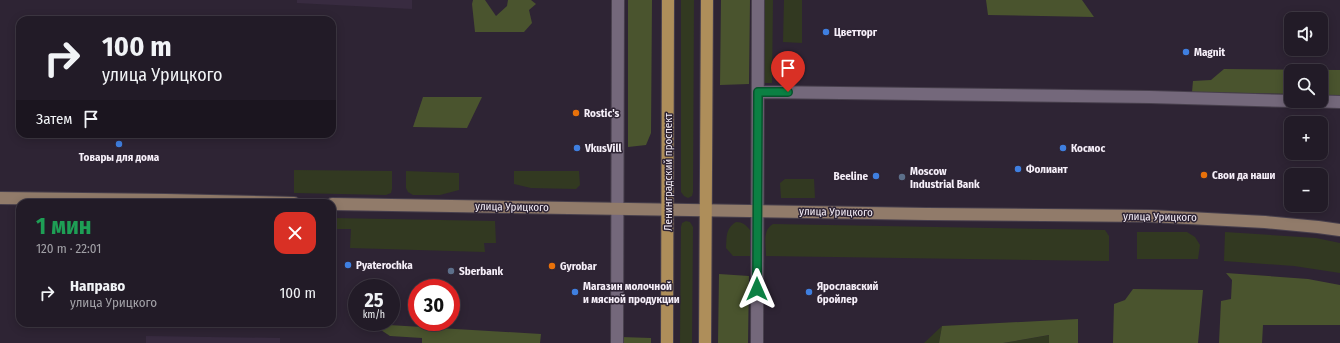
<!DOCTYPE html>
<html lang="ru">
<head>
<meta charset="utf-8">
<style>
	:root { --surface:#221b27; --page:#2a242f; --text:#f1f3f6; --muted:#a2a1a7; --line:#3f3944 }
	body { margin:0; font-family:"Fira Sans Condensed",sans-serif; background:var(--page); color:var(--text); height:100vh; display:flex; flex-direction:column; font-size:15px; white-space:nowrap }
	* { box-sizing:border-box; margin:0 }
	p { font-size:13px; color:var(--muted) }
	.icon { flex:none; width:22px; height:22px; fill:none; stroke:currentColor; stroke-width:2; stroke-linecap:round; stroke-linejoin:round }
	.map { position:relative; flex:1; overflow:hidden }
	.side { position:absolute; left:16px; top:199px; width:320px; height:128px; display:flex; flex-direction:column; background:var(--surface); border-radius:12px; box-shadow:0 2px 10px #0003,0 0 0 1px var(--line) }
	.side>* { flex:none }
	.hud { position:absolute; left:16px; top:16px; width:320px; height:122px; border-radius:12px; box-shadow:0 2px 10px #0003,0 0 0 1px var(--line); background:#221b27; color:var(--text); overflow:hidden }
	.controls { position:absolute; left:1284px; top:12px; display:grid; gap:8px }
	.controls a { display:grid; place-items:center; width:44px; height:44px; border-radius:8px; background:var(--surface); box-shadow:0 2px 10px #0003,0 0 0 1px var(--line); font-size:20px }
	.speed { position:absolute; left:348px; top:279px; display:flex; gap:8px; font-size:20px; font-weight:700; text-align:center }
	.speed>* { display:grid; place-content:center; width:52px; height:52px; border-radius:50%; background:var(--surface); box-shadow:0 2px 10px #0003,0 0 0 1px var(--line); line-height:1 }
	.speed small { font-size:10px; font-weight:400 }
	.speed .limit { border:6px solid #d22; background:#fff; color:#111 }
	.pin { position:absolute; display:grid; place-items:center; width:34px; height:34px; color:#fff; margin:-41px -17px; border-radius:50% 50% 50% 0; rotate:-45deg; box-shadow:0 0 4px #0007 }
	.pin .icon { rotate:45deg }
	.me { position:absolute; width:44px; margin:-22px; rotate:0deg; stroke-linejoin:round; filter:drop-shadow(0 0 3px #0008) }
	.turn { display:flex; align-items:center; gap:14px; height:84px; padding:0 20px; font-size:18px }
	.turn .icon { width:52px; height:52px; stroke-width:2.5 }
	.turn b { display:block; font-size:28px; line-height:34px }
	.then { display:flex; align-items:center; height:38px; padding:0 20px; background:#0003; gap:8px; font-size:15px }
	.round { display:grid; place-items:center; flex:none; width:42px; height:42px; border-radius:12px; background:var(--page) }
	.overview { display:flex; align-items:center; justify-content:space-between; height:68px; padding:0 20px }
	h1 { font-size:24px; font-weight:700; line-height:30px; color:#1e9e55 }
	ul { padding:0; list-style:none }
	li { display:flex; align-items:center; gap:12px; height:52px; padding:0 20px }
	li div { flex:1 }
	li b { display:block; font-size:15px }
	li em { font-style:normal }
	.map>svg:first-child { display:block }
	.built { fill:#382b40 }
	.green { fill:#323921 }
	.forest { fill:#4a542e }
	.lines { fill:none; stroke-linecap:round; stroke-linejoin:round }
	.street-casing { stroke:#473f4c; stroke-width:14 }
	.secondary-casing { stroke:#473f4c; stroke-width:14 }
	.primary-casing { stroke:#473f4c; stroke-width:14 }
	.street { stroke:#74687b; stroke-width:12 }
	.secondary { stroke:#917b6a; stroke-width:12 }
	.primary { stroke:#ae8e5a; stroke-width:12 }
	.route-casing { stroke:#07532c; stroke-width:10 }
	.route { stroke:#0b8043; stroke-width:7 }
	.shop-dot { fill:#3f7fe0; stroke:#2e2434; stroke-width:1.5 }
	.food-dot { fill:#e8710a; stroke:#2e2434; stroke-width:1.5 }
	.service-dot { fill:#5c6f8a; stroke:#2e2434; stroke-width:1.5 }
	.labels { text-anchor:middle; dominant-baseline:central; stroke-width:3; stroke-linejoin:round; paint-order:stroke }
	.poi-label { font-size:11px; font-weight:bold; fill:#f6eff9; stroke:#2e2434; text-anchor:start }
	.street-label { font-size:11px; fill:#f6eff9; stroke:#2e2434 }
</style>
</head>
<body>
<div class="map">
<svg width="1340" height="343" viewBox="0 0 1340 343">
	<rect width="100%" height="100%" fill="#2e2434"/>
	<path class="built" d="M297,0H412V9L297,3Z
		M146,336L280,338V343H146Z"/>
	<path class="green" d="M681,0H694L693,192L692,196L688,198L684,196L681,192Z
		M765,0H773L772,83H764Z
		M784,0H802V43L783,42Z
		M294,170L392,171V189L391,193L386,195L294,193Z
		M406,171L459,173V190L440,195H413L408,192L406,188Z
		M514,171H579L580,185L576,189L531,188L514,184Z
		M785,179H814L815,198H781L780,183Z
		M332,218L495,221L496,243H484L485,252L350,248L351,229H332Z
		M686,221L690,222L693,227L692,343H680L681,227L682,223Z
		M736,222C743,222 746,225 750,230V256H733L726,248C727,237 725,229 736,222Z
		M773,224L1105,230L1109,236V261L766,256C766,245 762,230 773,224Z
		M1137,232H1187L1195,237L1200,245L1198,259H1137Z
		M1225,232L1316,238L1340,243V273L1294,266L1224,261Z
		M942,326L939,343H924Z
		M1050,335L1049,343H1003Z"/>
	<path class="forest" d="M473,0H485L496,16L507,6L508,0H531L536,4L529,10L532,23L524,32H475L472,4Z
		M628,0H652L651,133L646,145L628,147Z
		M721,0H750L749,84L720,85Z
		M986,0H1082L1094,17L988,15Z
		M1224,69L1340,70V95H1321V71H1291V94L1192,92L1193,81L1211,80Z
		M423,97H482L467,128L413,127Z
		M1226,273L1308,279L1340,285V325H1263L1262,343H1219L1221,301L1231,299L1232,280Z
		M719,274L749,276L748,343H718Z
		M1133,289L1203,290L1198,343H1113L1114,304L1125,300Z
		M1078,319V343H1049V335L1003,343H939L942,326Z
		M372,324L541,334L540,343H422V338L390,336Z
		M621,337L651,338V343H621Z"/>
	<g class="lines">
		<g class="street-casing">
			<path id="street" d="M758,92L1150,97L1291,101
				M1308,101L1340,102
				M617,343L618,0
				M757,343L758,0"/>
		</g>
		<g class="secondary-casing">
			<path id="secondary" d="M0,198L166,200L294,203
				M332,204L927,214L1150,216L1265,222L1318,227L1340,230"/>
		</g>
		<g class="primary-casing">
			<path id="primary" d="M667,343L668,0
				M705,343L707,0"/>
		</g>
		<use href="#street" class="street"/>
		<use href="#secondary" class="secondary"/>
		<use href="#primary" class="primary"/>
	</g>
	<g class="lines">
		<g class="route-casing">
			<path id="route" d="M757,289L758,92H788"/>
		</g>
		<use href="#route" class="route"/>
	</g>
	<g class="shop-dot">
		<circle cx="826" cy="32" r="4"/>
		<circle cx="1186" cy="52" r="4"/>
		<circle cx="119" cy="144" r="4"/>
		<circle cx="577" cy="148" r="4"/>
		<circle cx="1063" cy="148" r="4"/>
		<circle cx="1018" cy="169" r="4"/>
		<circle cx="876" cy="176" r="4"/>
		<circle cx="348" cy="265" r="4"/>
		<circle cx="575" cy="292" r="4"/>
		<circle cx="809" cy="292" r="4"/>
	</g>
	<g class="food-dot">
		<circle cx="576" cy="113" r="4"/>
		<circle cx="1204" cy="175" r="4"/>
		<circle cx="552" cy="266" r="4"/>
	</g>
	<g class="service-dot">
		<circle cx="902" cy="177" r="4"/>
		<circle cx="451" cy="271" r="4"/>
	</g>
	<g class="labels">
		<g class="poi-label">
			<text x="834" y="32">Цветторг</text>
			<text x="1194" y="52">Magnit</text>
			<text x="584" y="113">Rostic's</text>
			<text x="585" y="148">VkusVill</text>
			<text x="1071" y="148">Космос</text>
			<text x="119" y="157" text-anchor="middle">Товары для дома</text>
			<text x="1026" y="169">Фолиант</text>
			<text x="910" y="171">Moscow<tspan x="910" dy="13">Industrial Bank</tspan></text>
			<text x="1212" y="175">Свои да наши</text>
			<text x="868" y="176" text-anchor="end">Beeline</text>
			<text x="356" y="265">Pyaterochka</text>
			<text x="560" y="266">Gyrobar</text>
			<text x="459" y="271">Sberbank</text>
			<text x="583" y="286">Магазин молочной<tspan x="583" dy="13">и мясной продукции</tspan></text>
			<text x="817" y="286">Ярославский<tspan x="817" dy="13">бройлер</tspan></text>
		</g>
		<g class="street-label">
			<text transform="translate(668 172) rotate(-90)">Ленинградский проспект</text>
			<text transform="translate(512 207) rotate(1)">улица Урицкого</text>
			<text transform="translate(836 212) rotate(1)">улица Урицкого</text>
			<text transform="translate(1160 217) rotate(1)">улица Урицкого</text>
		</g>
	</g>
</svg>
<div class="controls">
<a><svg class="icon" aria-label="sound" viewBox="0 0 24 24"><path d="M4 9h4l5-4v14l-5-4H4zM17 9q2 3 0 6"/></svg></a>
<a><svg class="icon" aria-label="search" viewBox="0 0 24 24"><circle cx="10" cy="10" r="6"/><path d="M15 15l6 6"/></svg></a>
<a>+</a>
<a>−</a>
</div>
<div class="speed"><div>25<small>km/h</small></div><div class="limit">30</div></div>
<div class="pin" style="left:788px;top:92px;background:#d93025"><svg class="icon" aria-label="arrive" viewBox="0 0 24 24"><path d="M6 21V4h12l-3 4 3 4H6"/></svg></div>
<svg class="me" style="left:757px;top:289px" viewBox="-20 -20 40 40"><path d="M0-17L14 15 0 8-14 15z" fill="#0b8043" stroke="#fff" stroke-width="4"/></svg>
<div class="hud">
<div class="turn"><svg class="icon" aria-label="right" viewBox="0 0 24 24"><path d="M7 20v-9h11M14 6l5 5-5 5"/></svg><div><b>100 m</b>улица Урицкого</div></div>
<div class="then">Затем<svg class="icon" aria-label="arrive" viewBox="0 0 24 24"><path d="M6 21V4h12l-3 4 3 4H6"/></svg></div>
</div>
<section class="side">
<div class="overview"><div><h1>1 мин</h1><p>120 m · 22:01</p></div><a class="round" style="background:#d93025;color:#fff"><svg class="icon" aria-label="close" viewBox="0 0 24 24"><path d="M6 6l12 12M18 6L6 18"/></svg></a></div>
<ul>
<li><svg class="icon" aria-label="right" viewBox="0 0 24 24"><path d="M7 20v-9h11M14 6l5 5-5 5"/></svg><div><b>Направо</b><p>улица Урицкого</p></div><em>100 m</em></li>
</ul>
</section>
</div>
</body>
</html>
